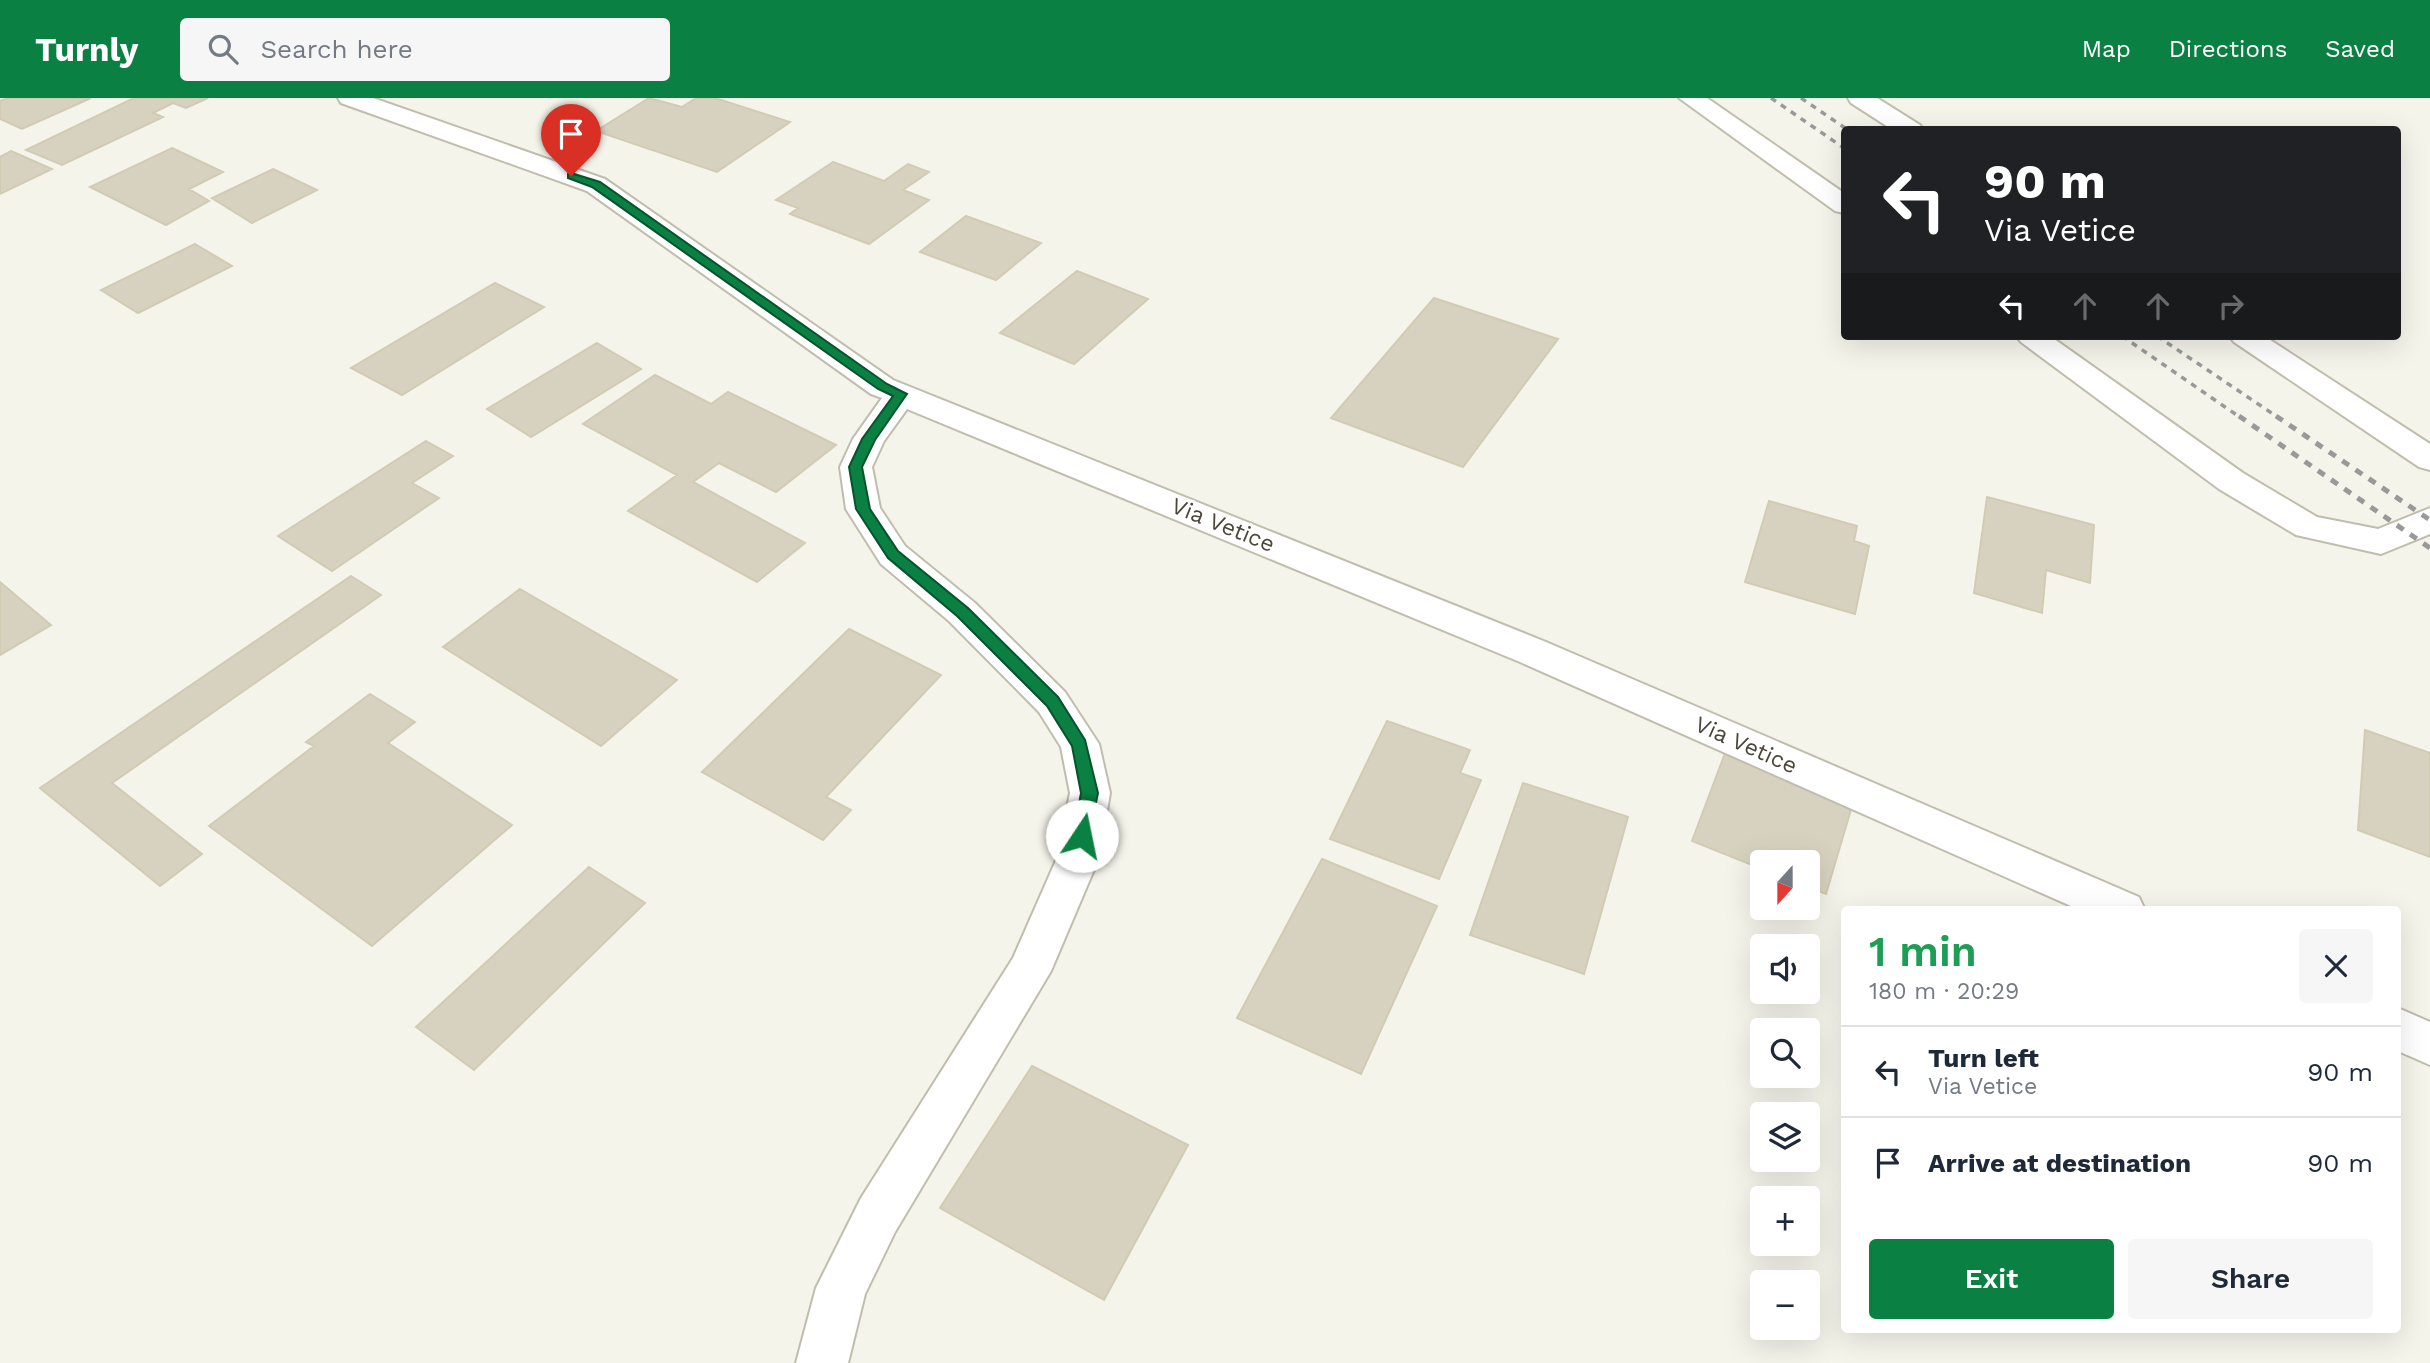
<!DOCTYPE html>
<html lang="en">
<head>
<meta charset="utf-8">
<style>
	:root { --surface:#fff; --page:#f6f6f7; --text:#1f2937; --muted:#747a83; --line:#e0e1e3; --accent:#0b8043 }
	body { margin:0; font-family:"Work Sans",sans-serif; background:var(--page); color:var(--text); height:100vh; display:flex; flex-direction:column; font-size:26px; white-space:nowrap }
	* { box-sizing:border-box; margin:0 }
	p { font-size:23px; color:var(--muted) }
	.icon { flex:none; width:38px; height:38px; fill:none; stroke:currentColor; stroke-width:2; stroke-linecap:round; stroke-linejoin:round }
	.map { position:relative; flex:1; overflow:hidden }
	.drawer { position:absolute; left:1841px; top:808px; width:560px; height:427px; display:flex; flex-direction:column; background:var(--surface); border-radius:7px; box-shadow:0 7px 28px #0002 }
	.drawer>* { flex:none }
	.banner { position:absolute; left:1841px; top:28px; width:560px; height:214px; border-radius:7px; box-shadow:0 7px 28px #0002; background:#202124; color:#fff; overflow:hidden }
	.needle { width:46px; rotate:201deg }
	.controls { position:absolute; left:1750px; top:752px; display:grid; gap:14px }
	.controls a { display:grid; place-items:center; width:70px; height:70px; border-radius:7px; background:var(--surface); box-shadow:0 7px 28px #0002; font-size:35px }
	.pin { position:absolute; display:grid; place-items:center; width:60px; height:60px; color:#fff; margin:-72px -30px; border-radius:50% 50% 50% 0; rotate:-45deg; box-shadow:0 0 7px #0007 }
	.pin .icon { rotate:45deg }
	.me { position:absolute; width:77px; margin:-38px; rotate:11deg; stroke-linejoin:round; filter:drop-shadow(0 0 5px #0008) }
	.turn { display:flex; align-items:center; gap:24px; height:147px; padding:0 28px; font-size:32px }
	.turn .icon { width:91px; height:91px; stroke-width:2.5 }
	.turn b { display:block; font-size:49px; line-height:60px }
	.lanes { display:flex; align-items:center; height:66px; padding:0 28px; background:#0003; justify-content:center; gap:35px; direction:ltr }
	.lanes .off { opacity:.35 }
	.round { display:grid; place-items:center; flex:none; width:74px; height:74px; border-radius:7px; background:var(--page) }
	.summary { display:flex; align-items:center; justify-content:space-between; height:119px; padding:0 28px }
	h1 { font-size:42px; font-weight:600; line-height:52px; color:#1e9e55 }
	.button { display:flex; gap:14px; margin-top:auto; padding:14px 28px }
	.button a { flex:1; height:80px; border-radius:7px; background:var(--accent); color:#fff; font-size:28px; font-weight:600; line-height:80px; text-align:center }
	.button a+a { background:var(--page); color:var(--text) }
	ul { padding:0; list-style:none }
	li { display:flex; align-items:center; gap:21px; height:91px; padding:0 28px; border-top:2px solid var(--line) }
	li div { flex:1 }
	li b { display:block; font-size:26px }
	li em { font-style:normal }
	header { display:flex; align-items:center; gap:42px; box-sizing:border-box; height:98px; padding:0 35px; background:var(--accent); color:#fff }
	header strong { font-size:33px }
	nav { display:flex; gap:38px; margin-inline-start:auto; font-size:24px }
	.search { width:490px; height:63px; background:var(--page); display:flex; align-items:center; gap:18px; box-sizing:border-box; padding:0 24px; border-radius:7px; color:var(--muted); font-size:26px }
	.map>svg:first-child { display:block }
	.building { fill:#d7d2c0; stroke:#d2cbb3; stroke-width:2 }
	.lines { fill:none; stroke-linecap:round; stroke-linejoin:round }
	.minor-casing { stroke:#c1bdad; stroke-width:4 }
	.minor { fill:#fff; fill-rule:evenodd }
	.rail-far1 { stroke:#999; stroke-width:3.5; stroke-dasharray:6 6; stroke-linecap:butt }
	.rail { stroke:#999; stroke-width:5; stroke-dasharray:8 8; stroke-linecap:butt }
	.route { fill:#0b8043; stroke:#07532c; stroke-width:2 }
	.labels { text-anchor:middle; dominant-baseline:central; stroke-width:6; stroke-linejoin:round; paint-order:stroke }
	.street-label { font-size:23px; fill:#4a4639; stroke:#fff }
</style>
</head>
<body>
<header>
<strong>Turnly</strong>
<div class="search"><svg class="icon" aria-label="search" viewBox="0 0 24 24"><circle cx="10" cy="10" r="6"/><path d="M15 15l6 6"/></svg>Search here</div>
<nav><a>Map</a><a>Directions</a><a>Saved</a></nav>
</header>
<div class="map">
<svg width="2430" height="1265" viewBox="0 0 2430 1265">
	<rect width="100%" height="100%" fill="#f5f4eb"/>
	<path class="building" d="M8,0H91L22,31L0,21V3Z
		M134,0H208L186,10L173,5L153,15L163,19L62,67L26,52Z
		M649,0L682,9L696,0H715L790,24L717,74L596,33Z
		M172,50L223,74L189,91L209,103L166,127L90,89Z
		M11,53L52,71L0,96V59Z
		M833,64L884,83L908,66L929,74L903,92L929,102L869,146L790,116L798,110L776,102Z
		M273,71L317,92L252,125L212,100Z
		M966,118L1041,145L996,182L920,154Z
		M195,146L232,168L138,215L101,192Z
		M1077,173L1148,201L1074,266L1000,235Z
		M495,185L544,209L402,297L351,270Z
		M1434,200L1558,241L1463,369L1331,320Z
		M597,245L641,271L531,339L487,311Z
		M655,277L711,306L728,294L836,347L776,394L719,365L693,384L805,445L757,484L628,413L677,377L583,326Z
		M426,343L453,358L412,385L439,400L332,473L278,438Z
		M1987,399L2094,427L2090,485L2046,472L2042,515L1974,495Z
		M1769,403L1857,428L1854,443L1869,448L1855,516L1745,484Z
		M351,478L381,497L112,685L202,756L160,788L40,690Z
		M0,484L51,527L0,557Z
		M520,491L677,582L601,648L443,549Z
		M849,531L941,577L826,699L851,712L823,742L702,674Z
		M370,596L415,624L388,645L512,727L372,848L209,728L314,648L306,644Z
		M1387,623L1470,652L1460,675L1481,682L1439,781L1330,741Z
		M2365,632L2430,655V759L2358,732Z
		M1727,650L1855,698L1826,796L1808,789V765H1762V771L1692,743Z
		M1523,685L1628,719L1584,876L1470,837Z
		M1322,761L1437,808L1361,976L1237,920Z
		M589,769L645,805L474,972L416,929Z
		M1032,968L1188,1047L1104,1202L940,1110Z"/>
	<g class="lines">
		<g class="minor-casing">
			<path id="minor" d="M338,0H373L605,81L893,282L1546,544L2139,799L2145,812H2080L1520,564L907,311L884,343L872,369L880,410L905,448L975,505L1065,594L1099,646L1110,695L1099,760L1051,873L895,1134L865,1196L848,1265H796L816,1190L861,1100L1013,860L1057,760L1070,695L1061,649L1039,614L949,523L881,466L846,411L840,369L853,341L882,300L871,296L587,93L341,5Z
				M1679,0H1707L1844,95V115L1835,113Z
				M1848,0H1877L1920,27L1923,32H1893L1851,5Z
				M2016,238H2050L2243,375L2317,419L2378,431L2430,410V436L2381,456L2296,437L2219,391L2021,244Z
				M2229,238H2264L2430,346V372L2419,369L2234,244Z
				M2398,910L2430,924V967L2398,953Z"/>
		</g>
		<use href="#minor" class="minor"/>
		<path class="rail-far1" d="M1771,0L1844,50
			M1801,0L1848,32
			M2122,238L2241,320
			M2157,238L2279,320"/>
		<path class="rail" d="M2239,318L2430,450
			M2276,318L2430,422"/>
	</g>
	<path class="route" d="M571,75L600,84L887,286L907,296L875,342L862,369L870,411L898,453L968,510L1058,599L1085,642L1098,695L1088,743H1076L1073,738L1081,695L1072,648L1047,608L957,518L888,460L856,411L849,369L862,341L893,298L878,291L592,89L568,80V76Z"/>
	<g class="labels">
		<g class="street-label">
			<text transform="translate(1223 427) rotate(22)">Via Vetice</text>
			<text transform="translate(1746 647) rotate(24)">Via Vetice</text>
		</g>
	</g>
</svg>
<div class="controls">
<a><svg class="needle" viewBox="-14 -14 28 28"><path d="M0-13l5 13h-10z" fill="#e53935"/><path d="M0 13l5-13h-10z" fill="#747a83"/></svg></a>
<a><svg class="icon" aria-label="sound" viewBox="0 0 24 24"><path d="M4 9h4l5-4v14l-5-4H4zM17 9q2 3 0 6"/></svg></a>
<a><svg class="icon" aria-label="search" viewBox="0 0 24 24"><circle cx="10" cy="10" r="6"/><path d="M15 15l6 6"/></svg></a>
<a><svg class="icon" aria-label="layers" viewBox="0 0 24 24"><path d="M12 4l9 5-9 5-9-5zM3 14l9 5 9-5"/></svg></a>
<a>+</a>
<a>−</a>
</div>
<div class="pin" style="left:571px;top:78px;background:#d93025"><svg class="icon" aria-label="arrive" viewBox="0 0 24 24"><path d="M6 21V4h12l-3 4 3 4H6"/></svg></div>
<svg class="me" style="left:1082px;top:738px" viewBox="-20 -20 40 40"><circle r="19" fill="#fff"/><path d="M0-13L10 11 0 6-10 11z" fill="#0b8043"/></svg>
<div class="banner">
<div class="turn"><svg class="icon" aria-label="left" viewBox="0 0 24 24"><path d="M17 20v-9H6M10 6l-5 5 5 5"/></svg><div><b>90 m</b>Via Vetice</div></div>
<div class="lanes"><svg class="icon" aria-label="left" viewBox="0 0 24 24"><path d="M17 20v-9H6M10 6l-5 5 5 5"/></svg><svg class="icon off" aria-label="ahead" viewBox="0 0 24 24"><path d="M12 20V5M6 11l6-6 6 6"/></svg><svg class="icon off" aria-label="ahead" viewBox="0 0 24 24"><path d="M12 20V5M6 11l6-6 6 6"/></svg><svg class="icon off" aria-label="right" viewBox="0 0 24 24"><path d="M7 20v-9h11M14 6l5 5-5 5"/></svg></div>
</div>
<section class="drawer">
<div class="summary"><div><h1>1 min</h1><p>180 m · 20:29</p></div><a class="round"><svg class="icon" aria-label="close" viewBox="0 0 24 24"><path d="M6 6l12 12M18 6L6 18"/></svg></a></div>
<ul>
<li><svg class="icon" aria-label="left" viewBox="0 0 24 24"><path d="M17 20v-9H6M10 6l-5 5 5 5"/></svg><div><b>Turn left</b><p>Via Vetice</p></div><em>90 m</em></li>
<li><svg class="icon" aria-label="arrive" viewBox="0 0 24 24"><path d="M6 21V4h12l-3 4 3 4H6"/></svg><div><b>Arrive at destination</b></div><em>90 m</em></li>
</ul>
<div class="button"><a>Exit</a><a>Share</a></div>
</section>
</div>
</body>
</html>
